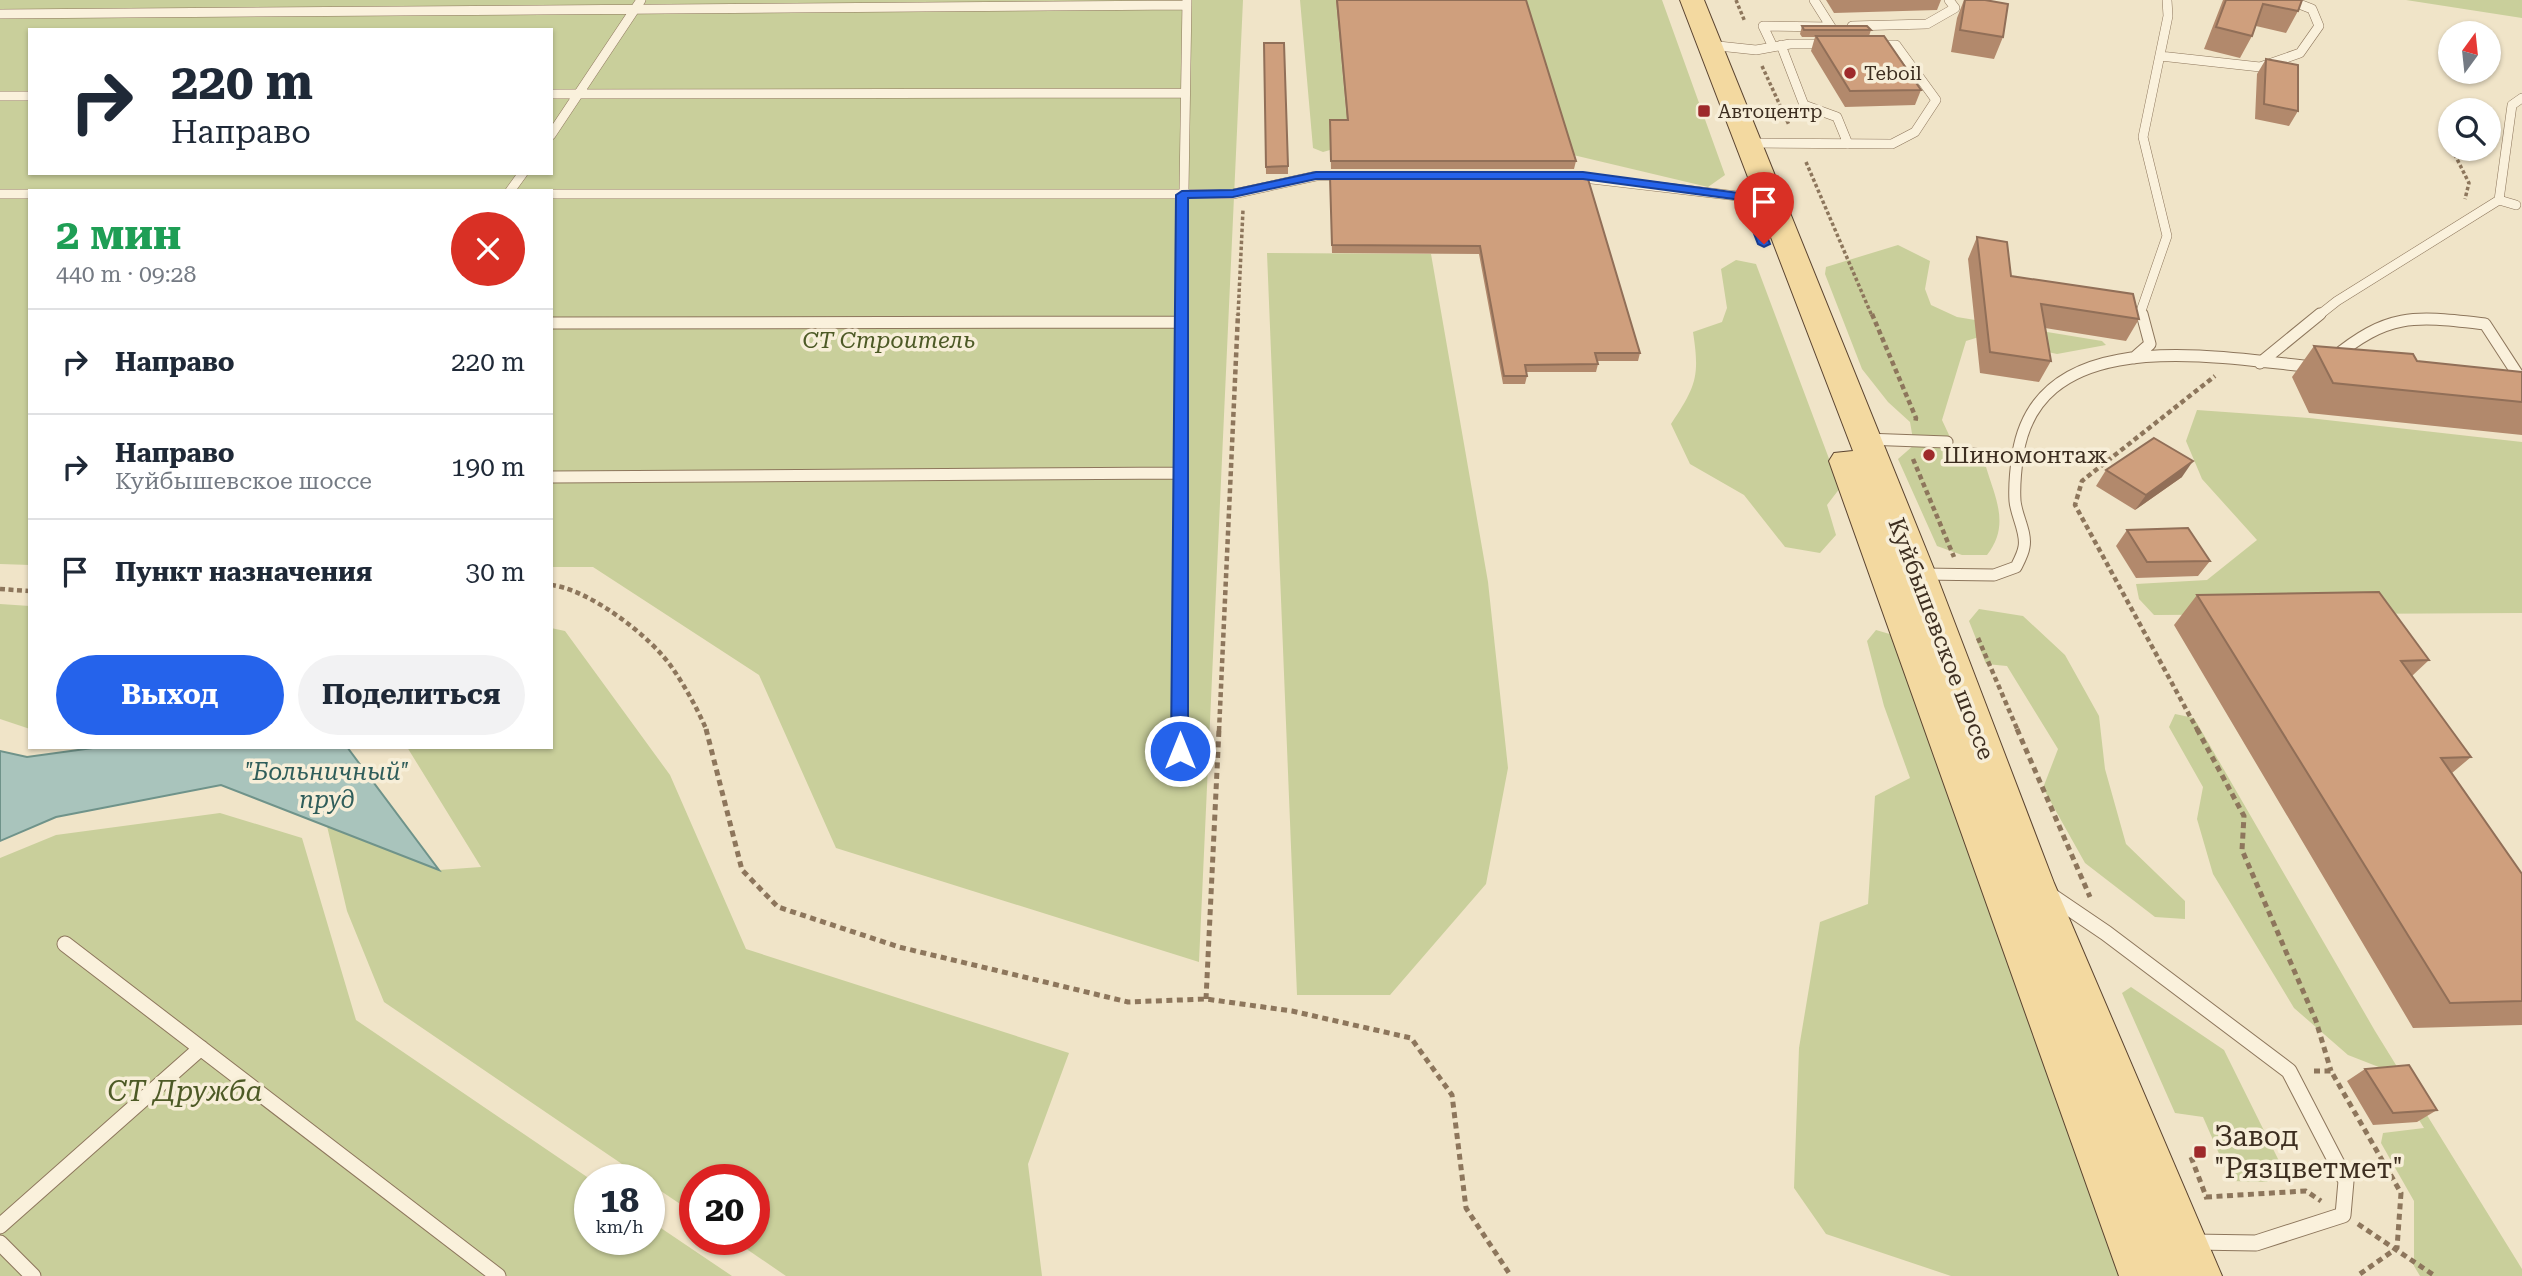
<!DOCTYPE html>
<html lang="ru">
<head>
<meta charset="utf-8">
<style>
	:root { --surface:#fff; --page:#f2f2f3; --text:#1f2937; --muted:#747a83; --line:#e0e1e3; --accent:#2563eb }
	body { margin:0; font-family:"Roboto Serif",serif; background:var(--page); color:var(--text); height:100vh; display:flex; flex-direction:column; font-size:26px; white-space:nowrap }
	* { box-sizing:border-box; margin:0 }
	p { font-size:23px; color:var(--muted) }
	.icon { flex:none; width:38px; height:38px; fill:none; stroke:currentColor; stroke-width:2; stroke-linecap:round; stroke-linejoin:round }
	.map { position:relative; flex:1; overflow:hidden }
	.side { position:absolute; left:28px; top:189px; width:525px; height:560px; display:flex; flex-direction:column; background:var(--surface); border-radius:0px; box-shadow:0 2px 5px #0004 }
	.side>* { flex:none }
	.hud { position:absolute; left:28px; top:28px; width:525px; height:147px; border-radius:0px; box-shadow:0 2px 5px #0004; background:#fff; color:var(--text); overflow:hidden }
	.needle { width:46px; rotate:15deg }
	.controls { position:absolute; left:2438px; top:21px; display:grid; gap:14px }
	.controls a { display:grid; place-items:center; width:63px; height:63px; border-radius:50%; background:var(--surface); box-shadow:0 2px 5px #0004; font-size:35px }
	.speed { position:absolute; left:574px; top:1164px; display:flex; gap:14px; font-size:35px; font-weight:700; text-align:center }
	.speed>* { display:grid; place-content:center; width:91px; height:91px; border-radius:50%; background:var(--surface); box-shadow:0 2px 5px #0004; line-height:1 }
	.speed small { font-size:18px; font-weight:400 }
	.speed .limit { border:10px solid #d22; background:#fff; color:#111 }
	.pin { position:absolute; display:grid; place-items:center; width:60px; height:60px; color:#fff; margin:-72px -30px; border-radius:50% 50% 50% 0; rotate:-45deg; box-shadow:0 0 7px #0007 }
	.pin .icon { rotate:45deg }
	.me { position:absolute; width:77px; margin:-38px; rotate:0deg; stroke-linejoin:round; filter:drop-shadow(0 0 5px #0008) }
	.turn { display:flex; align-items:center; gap:24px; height:147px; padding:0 28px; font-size:32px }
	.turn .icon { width:91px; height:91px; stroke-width:2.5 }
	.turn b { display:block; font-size:49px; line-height:60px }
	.round { display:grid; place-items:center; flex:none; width:74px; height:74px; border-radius:37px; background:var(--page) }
	.overview { display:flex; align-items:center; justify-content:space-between; height:119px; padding:0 28px }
	h1 { font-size:42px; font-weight:700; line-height:52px; color:#1e9e55 }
	.button { display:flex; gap:14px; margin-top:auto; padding:14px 28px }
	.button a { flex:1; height:80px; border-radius:42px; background:var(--accent); color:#fff; font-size:28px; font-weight:700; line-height:80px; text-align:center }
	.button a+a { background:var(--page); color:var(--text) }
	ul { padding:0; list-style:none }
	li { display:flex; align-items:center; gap:21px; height:105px; padding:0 28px; border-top:2px solid var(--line) }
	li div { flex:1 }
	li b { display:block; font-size:26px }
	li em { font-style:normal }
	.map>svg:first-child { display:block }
	.green { fill:#c9cf9b; fill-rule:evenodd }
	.water { fill:#a9c4bc; stroke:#6f938a; stroke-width:2 }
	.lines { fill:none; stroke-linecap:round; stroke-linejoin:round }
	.service-far2-casing { stroke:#8d765c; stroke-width:10 }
	.service-far1-casing { stroke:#8d765c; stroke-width:13 }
	.service-casing { stroke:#8d765c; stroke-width:17 }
	.primary-casing { stroke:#5b4430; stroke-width:2 }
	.path-far2 { stroke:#8d765c; stroke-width:3.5; stroke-dasharray:3.5 2.5; stroke-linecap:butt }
	.path-far1 { stroke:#8d765c; stroke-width:4.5; stroke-dasharray:5 3.5; stroke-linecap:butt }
	.path { stroke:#8d765c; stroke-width:5; stroke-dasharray:6 4.5; stroke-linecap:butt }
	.service-far2 { stroke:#faf1dc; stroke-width:9 }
	.service-far1 { stroke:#faf1dc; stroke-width:11 }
	.service { stroke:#faf1dc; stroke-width:15 }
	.primary { fill:#f3d9a0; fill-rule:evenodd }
	.wall { fill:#b2896c }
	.shaded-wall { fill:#916f58 }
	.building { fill:#cf9f7d; stroke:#916f58; stroke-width:2 }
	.route { fill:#2563eb; stroke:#184099; stroke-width:2 }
	.poi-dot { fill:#9e2a2b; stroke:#f7eed8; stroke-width:2.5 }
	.labels { text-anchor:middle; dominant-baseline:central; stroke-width:7; stroke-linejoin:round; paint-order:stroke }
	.far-poi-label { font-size:19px; fill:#3d2e20; stroke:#f7eed8; text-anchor:start }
	.park-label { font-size:23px; font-style:italic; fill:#4d5a26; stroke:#f7eed8 }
	.poi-label { font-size:23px; fill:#3d2e20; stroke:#f7eed8; text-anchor:start }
	.street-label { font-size:23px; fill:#3d2e20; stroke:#f7eed8 }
	.water-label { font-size:24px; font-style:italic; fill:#2f5d5a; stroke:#f7eed8 }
	.near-park-label { font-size:28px; font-style:italic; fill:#4d5a26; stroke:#f7eed8 }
	.near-poi-label { font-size:28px; fill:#3d2e20; stroke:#f7eed8; text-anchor:start }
</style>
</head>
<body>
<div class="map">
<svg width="2522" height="1276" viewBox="0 0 2522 1276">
	<rect width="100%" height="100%" fill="#f0e4c8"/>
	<path class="green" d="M0,0H1243L1199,962L836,848L759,675L593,567H551V191H30V565L0,564ZM30,30H551V173H30Z
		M1300,0H1336L1346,110L1350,118L1330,138V150L1323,152L1313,148Z
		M1523,0H1662L1725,175L1708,187L1569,154Z
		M2406,0H2522V18Z
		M1898,245L1930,261L1925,289L1931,305L1957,317L2102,341L2106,345L2057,354L1979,337L1966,341L1942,420L1956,450L1986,467C1996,500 2010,525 1987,555H1962L1937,546L1898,459L1914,445L1910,422L1888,402L1862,369L1825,274L1826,267Z
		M1267,253L1431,254L1488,582L1508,768L1486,884L1390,995H1297Z
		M1736,260L1756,264L1840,488L1827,505L1836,535L1820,553L1785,547L1744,495L1690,464L1671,424C1696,386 1700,377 1693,332L1722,322L1727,308L1721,269Z
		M2197,410L2309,418L2522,442V613L2154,615L2139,599L2136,584L2207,580L2257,540L2202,479L2186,441Z
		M0,604L30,606V729L0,719Z
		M1979,609L2023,616L2065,655L2099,716L2105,769L2126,844L2185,901V919L2155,917L2085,863L2043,788L2058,749L2007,666L1986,664L1969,621Z
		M551,628L565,631L670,775L746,949L1069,1053L1028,1164L1042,1276H786L732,1239H754V1180H695V1214L649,1183V1180L644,1179L384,1002L347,911L327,826L439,870L481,867L407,747H551Z
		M1876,630L1893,635L2125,1276H1951L1826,1234L1794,1188L1799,1048L1820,922L1868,904L1875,796L1910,778L1884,706L1867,641Z
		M2175,714L2194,718L2375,1031L2522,1269V1276H2420L2414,1266V1201L2381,1143L2383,1133L2424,1128L2389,1071L2348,1055L2294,1008L2213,874L2197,819L2203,787L2169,727Z
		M220,813L302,838L356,1020L590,1179V1239H649V1220L732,1276H0V858L56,835Z
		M2131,987L2224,1050L2281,1165L2267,1182L2231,1181L2203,1117L2175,1113L2122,993Z"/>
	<path class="water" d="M100,747H347L439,870L221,785L56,817L0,841V751L27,757Z"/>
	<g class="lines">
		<g class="service-far2-casing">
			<path id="service-far2" d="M0,14L1187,5
				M1852,26L1927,24L1955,8L1949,0
				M1709,45L1756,50L1790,44H1827
				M1781,45L1804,105L1837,117L1848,144
				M1773,47L1763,26L1831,27L1814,0
				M2160,56L2260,67L2300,53L2319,26L2312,9L2289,0
				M551,94L1185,93
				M0,96H30
				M551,135L641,0
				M1750,143L1892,144L1915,132L1936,100L1896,45H1873
				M1566,176L1746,197
				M510,191L523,173
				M0,194H30
				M551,194H1233L1316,176H1348
				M2499,200L2512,105L2522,98
				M1182,316L1187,0
				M2142,316L2141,311L2167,236L2143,137L2168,16L2167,0
				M2318,316L2337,301L2499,200L2516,205"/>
		</g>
		<g class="service-far1-casing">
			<path id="service-far1" d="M551,323L1182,322
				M2134,358L2150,344L2142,314
				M2332,359C2389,312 2414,316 2485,324L2522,381
				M2260,363L2320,314
				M1865,439L1947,442
				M551,477L1181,473
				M1922,574L1994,575L2016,567C2019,561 2023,554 2024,547C2027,533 2016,515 2015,501C2014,486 2016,467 2018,453C2040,320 2222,359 2316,367
				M1180,731L1182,314"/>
		</g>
		<g class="service-casing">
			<path id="service" d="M1180,751V729
				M2050,895L2106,933L2289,1071L2346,1181L2343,1215L2256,1243L2193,1242
				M65,944L498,1276
				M0,1226L201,1048
				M0,1243L33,1276"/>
		</g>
		<g class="primary-casing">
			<path id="primary" d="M1680,0H1704L1936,574L2054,883L2222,1276H2119L1829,461L1834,453L1853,451Z"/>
		</g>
		<path class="path-far2" d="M1736,0L1745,22
			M1762,66L1789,125
			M2452,149L2469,183L2465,199
			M1806,162L1872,316
			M1238,316L1243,210"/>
		<path class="path-far1" d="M1872,314L1916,418L1915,424
			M1964,447L2000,456
			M1913,459L1954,557
			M551,585C589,589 652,637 673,669C686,688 698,710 707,731
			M0,589L30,591
			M1978,638L2018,731
			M1219,731L1238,314
			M2198,731L2075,505L2082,481L2215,376"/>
		<path class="path" d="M706,729L742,870L778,907L899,947L1128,1002L1206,999L1292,1011L1411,1038L1452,1095L1466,1208L1511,1276
			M2017,729L2090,897
			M2197,729L2244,816L2242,850L2316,1021L2331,1071
			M1206,999L1219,729
			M2314,1071H2331L2401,1193L2397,1248L2357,1276
			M2191,1157L2207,1199
			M2206,1197L2306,1191L2321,1201
			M2358,1224L2435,1276"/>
		<use href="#service-far2" class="service-far2"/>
		<use href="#service-far1" class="service-far1"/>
		<use href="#service" class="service"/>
		<use href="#primary" class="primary"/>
	</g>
	<path class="wall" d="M1336,0H1526L1576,161L1574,169H1331L1330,120H1347Z
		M1826,0H1941L1937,10L1834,13Z
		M1964,0H1985L2003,37L1994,59L1951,52L1957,18Z
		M2223,0H2302L2298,11L2286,33L2256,26L2252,36L2240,58L2204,49Z
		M1802,26L1871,30L1869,36L1921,90L1915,105L1845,107L1811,51L1815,37H1802L1800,34Z
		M1264,43L1288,166V174H1266Z
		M2266,59L2298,111L2289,126L2255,119L2257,74Z
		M1581,175L1640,353L1638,361H1597L1598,364L1596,372H1526L1527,376L1525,384H1503L1479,254L1332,253L1330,177Z
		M1977,237L2011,276L2139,319L2126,341L2045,328L2051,361L2039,382L1980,373L1968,259Z
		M2314,346L2417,361L2522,372V435L2309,413L2292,377Z
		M2106,470L2182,477L2135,510L2096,486Z
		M2127,530L2210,561L2198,576L2136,578L2116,546Z
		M2197,595L2429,660L2412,676L2471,757L2452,773L2522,874V1025L2413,1028L2174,625Z
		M2365,1069L2437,1110L2417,1122L2373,1125L2347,1081Z"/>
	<path class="shaded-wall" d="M2193,461L2182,477L2135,510L2146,495Z"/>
	<path class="building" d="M1337,0H1526L1576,161H1331L1330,120H1348Z
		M1965,0H1985L2008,4L2003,37L1960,30Z
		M2226,0H2302L2298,11L2263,4L2252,36L2216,27Z
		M1802,26H1867L1871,30H1804Z
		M1816,36H1884L1921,90L1850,91Z
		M1264,43H1284L1288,166L1266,167Z
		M2266,59L2298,65V111L2264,104Z
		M1332,175H1581L1582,179H1588L1640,353H1595L1598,364L1525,365L1527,376H1504L1480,246L1332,245L1330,177Z
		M1977,237L2007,242L2011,276L2133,294L2139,319L2041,304L2051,361L1990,352Z
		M2314,346L2413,354L2417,361L2522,372V402L2333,383Z
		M2154,438L2193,461L2146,495L2106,470Z
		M2188,528L2210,561L2147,562L2127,530Z
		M2379,592L2429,660L2401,661L2471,757L2441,758L2522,874V1001L2450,1003L2197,595Z
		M2409,1065L2437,1110L2393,1113L2365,1069Z"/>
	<path class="route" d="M1316,172H1583L1746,194L1752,197L1770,244L1764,247L1758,244L1741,200L1583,179H1316L1233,197L1188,198V751L1180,758L1171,751L1176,195L1182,191L1233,190Z"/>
	<g class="poi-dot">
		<circle cx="1850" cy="73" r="7"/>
		<rect x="1697" y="104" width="14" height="14" rx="3.5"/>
		<circle cx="1929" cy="455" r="7"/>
		<rect x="2193" y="1145" width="14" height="14" rx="3.5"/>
	</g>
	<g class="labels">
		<g class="far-poi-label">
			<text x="1864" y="73">Teboil</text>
			<text x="1718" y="111">Автоцентр</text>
		</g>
		<g class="park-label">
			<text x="889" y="340">СТ Строитель</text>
		</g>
		<g class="poi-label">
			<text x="1943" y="455">Шиномонтаж</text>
		</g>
		<g class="street-label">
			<text transform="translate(1941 639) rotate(69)">Куйбышевское шоссе</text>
		</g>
		<g class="water-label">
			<text x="327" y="772">"Больничный"<tspan x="327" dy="28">пруд</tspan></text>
		</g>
		<g class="near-park-label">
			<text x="185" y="1091">СТ Дружба</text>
		</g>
		<g class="near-poi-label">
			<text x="2214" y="1136">Завод<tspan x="2214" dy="32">"Рязцветмет"</tspan></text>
		</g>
	</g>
</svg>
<div class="controls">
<a><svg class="needle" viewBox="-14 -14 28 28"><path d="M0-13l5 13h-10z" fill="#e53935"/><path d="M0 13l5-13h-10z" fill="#747a83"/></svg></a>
<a><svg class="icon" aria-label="search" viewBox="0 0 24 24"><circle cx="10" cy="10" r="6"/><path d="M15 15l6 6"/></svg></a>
</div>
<div class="speed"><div>18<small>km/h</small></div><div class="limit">20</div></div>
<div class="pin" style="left:1764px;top:244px;background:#d93025"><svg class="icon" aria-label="arrive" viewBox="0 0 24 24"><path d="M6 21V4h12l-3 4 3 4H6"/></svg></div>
<svg class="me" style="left:1180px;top:751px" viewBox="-20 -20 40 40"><circle r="17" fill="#2563eb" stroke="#fff" stroke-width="3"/><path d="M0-11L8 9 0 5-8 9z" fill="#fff"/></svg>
<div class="hud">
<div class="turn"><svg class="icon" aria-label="right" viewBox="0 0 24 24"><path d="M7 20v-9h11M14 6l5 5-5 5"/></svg><div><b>220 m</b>Направо</div></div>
</div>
<section class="side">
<div class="overview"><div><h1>2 мин</h1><p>440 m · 09:28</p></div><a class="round" style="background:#d93025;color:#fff"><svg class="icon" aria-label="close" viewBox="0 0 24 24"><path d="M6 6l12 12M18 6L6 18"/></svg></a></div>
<ul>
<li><svg class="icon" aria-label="right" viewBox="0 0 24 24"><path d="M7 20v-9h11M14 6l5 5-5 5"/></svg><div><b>Направо</b></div><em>220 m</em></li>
<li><svg class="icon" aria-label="right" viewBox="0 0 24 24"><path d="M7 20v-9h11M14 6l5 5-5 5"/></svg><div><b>Направо</b><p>Куйбышевское шоссе</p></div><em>190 m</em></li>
<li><svg class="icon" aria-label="arrive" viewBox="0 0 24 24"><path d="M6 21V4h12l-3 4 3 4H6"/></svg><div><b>Пункт назначения</b></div><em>30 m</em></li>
</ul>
<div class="button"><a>Выход</a><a>Поделиться</a></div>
</section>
</div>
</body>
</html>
